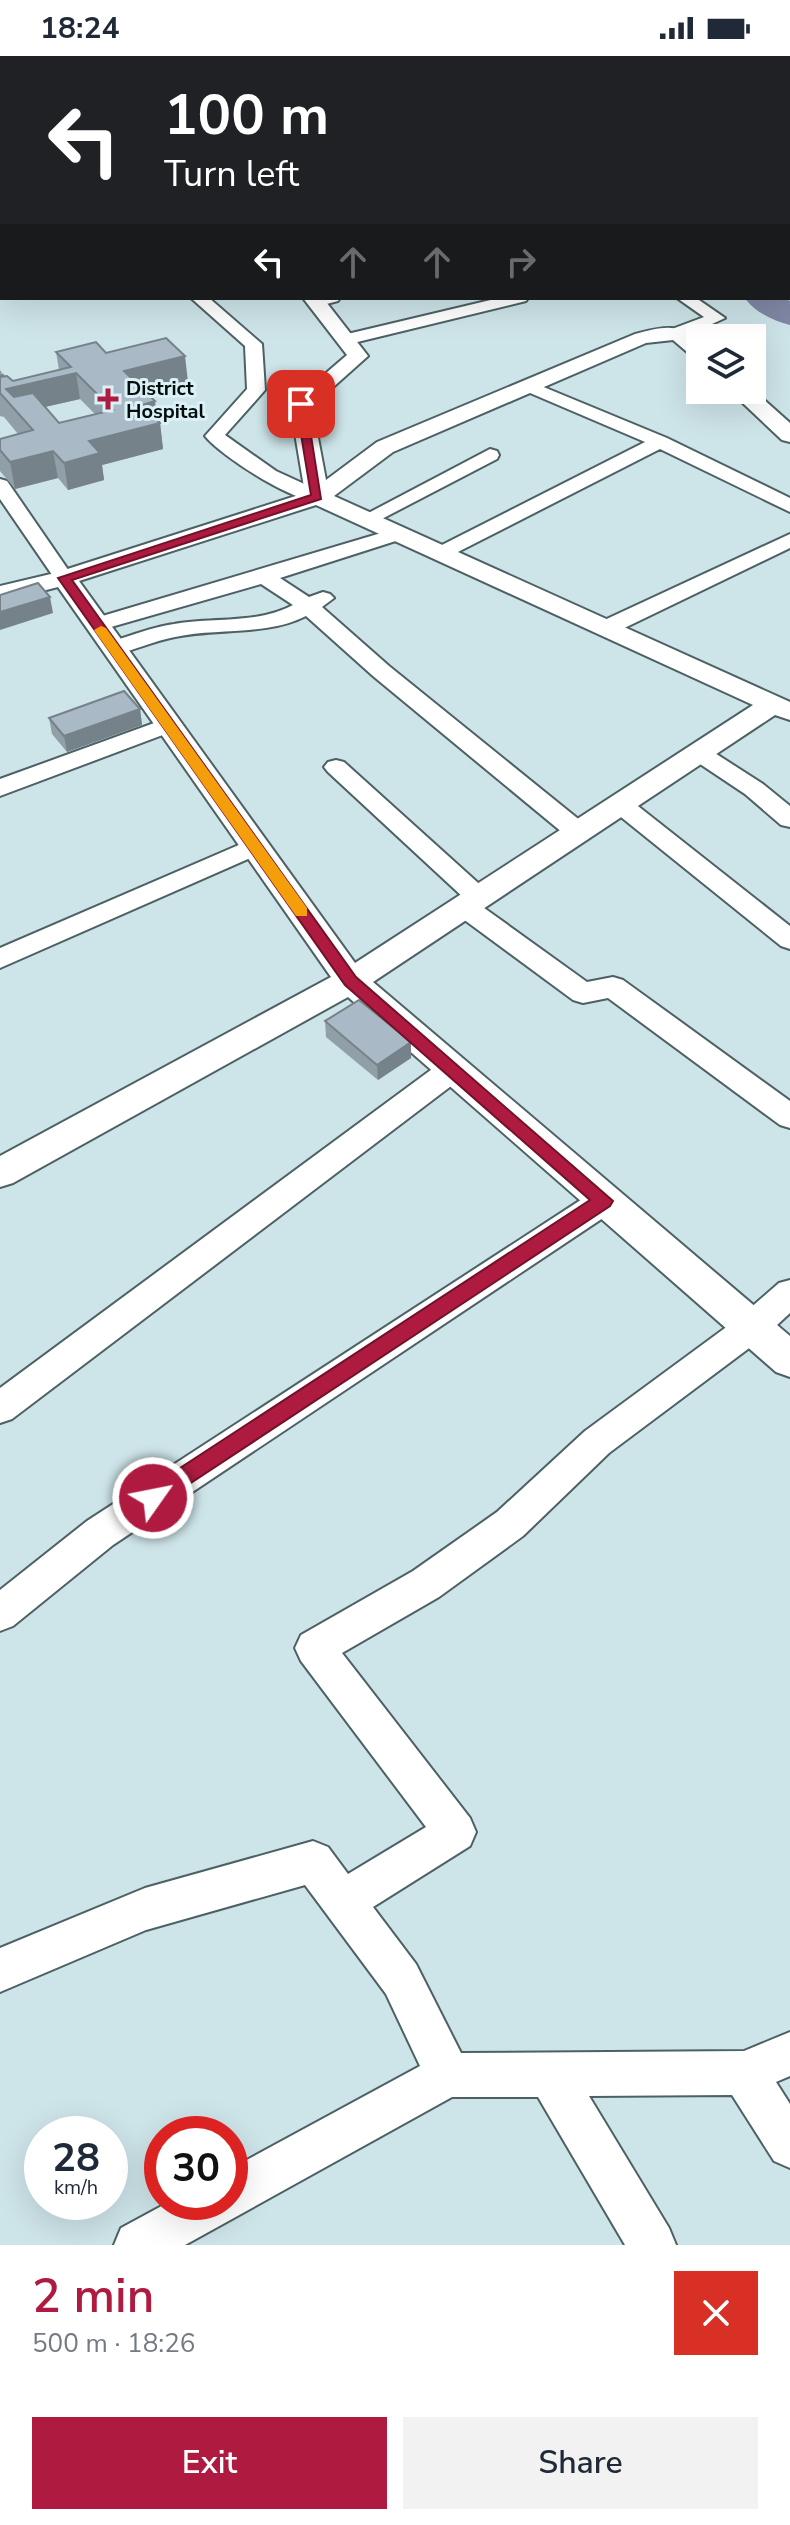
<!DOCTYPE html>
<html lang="en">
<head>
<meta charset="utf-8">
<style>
	:root { --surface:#fff; --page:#f2f2f3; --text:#1f2937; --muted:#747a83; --accent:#af1b40 }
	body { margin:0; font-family:"Nunito Sans",sans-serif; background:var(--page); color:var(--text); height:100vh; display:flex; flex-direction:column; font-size:30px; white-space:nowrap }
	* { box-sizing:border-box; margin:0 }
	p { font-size:26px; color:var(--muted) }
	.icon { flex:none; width:44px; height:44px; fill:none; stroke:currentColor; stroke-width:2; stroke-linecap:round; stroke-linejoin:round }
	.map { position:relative; height:2189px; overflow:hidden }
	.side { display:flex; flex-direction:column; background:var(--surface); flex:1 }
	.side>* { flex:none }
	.hud { position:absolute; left:0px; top:0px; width:790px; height:244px; box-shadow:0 8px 32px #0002; background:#202124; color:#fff; overflow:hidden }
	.fabs { position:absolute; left:686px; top:268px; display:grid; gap:16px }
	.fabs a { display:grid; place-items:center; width:80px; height:80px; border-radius:0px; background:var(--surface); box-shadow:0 8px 32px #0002; font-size:40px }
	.speed { position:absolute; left:24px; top:2060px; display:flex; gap:16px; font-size:40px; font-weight:700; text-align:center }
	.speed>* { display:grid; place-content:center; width:104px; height:104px; border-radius:50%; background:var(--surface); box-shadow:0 8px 32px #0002; line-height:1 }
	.speed small { font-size:20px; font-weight:400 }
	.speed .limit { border:12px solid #d22; background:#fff; color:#111 }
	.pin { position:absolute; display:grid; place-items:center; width:68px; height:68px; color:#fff; margin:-34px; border-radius:16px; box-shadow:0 4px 12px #0006 }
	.me { position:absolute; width:88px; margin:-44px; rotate:57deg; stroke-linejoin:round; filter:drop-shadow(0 0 6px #0008) }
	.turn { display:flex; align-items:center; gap:28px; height:168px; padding:0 32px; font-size:36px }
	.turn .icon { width:104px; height:104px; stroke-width:2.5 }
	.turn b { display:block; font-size:56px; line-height:68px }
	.lanes { display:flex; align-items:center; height:76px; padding:0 32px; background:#0003; justify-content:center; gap:40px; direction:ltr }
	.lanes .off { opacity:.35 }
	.round { display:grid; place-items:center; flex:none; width:84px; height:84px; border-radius:0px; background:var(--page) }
	.head { display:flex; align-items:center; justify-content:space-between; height:136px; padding:0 32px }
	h1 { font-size:48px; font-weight:600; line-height:60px; color:var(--accent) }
	.button { display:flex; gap:16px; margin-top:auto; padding:16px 32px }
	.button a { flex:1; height:92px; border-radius:0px; background:var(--accent); color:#fff; font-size:32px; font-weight:600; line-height:92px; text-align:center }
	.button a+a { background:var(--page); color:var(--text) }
	.status { display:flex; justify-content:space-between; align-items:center; height:56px; padding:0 40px; background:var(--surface); direction:ltr }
	.status svg { height:22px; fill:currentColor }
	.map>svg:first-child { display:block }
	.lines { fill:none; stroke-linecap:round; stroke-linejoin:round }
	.river { fill:#8087a5; fill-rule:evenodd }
	.minor-casing { stroke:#4d6164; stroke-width:4 }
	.tertiary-casing { stroke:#4d6164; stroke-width:4 }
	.minor { fill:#fff; fill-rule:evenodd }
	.tertiary { fill:#fff; fill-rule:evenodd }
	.wall { fill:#919fa9; fill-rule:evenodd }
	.shaded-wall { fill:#76828a }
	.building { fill:#a9b9c5; stroke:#76828a; stroke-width:2; fill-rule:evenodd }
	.route { fill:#af1b40; stroke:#72122a; stroke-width:2 }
	.slow { fill:#f59e0b }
	.poi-dot { fill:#af1b40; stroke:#daf1f5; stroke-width:3 }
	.labels { text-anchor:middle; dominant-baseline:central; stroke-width:6; stroke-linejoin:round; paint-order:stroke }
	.far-poi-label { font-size:20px; font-weight:bold; fill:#060d0e; stroke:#daf1f5; text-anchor:start }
</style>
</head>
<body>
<div class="status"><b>18:24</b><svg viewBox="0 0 49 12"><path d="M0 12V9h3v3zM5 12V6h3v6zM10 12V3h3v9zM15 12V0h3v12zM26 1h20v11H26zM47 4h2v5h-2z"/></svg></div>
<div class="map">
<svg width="790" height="2189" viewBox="0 0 790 2189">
	<rect width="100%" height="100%" fill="#cde4e8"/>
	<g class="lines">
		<path class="river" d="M51,0H85L86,2H52Z
			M745,242H785L790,245V269C774,265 754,256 745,242Z"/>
		<g class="minor-casing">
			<path id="minor" d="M188,0H218L219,2H189Z
				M2,15V23L0,24V16Z
				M0,57H2L0,66Z
				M191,242H209L262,288L265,334L225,379L276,415L324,437L327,441L324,445C299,451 221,400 205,380L247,333L245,290Z
				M311,242H340L338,245L315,251L307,246Z
				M499,242H528L526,245L345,289L336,284L339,280Z
				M677,242H696L725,262L684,281H672L670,277L672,273L704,261Z
				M529,325L667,382L790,442V456L660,393L448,501H434L431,497L434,493L645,386L523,334L520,330Z
				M490,393L497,395L499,399L497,403L374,467H360L357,463Z
				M0,423L7,425L71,518L74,522L71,526H57L0,443Z
				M398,472L408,478L405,482L280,522L309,541L323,536L330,538L334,542L322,551L389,610L587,770L590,776L587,782H569L373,620L306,560C267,580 217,572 175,581C154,585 134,594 114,599L103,592L106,587C128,581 151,571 174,568C212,561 258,568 293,549L261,528L97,575L86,569L89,564Z
				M790,478V492L614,577H598L595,572L598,567Z
				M168,662L176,664L180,669L176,674L0,740V723Z
				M699,690L707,692L763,728L790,750V771L781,769L745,738L691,702L687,697L691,692Z
				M336,704L344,706L487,835L491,841L487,847L480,849L587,926L613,921L623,924L790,1045V1072L780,1069L608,942L583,947L573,944L455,857L451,851L455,845L464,842L328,716L324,711L328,706Z
				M620,740L629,743L790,870V893L781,890L611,753L608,748L611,743Z
				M255,782L264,784L268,790L264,796L0,912V892Z
				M453,1002L463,1005L467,1013L463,1021L12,1363L0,1367V1332L443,1005Z
				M604,1133L615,1136L619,1145L615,1154L113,1489L13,1570L0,1575V1534L87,1465L593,1136Z
				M790,1224V1257L764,1281L609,1397L523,1480L439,1541L342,1597L470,1762L476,1776L470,1790L373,1851L416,1908L461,1997L744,1995L790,1976V2020L776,2026L790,2048V2112L774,2105L732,2039L589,2040L669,2172L676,2189H625L538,2041H452L185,2189H114L121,2172L169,2146H230V2113L420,2010L386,1938L305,1829L146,1874L0,1936V1892L145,1832L313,1785L328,1791L348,1818L426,1771L301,1605L295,1592L301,1579L413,1515L497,1456L585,1375L740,1261L779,1227Z"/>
		</g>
		<g class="tertiary-casing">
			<path id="tertiary" d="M266,0H286L287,2H267Z
				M0,82H2V92H0Z
				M303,242H323L368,300L312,350L326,424L377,386L635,278C663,271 677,266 700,286V303L693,301L673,284L646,287L393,396L334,440L790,646V664L775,659L373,926L790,1280V1321L776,1316L348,941L13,1127L0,1131V1100L331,921L58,531L0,546V530L55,517L305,437L290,348L347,299ZM316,449L753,649L355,907L79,525Z
				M752,333L790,367V386L782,384L729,334Z"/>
		</g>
		<use href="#minor" class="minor"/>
		<use href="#tertiary" class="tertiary"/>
	</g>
	<path class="wall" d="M56,296L106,297L188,326L146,337L157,364L160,367L163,393L102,409L104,424L68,434L58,422L15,433L0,415V383L18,378L4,361L0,360V314L4,320L13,325L59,314ZM80,343L95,358L59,367L45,351Z
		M140,653L142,669L67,696L52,678L49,662Z
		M325,965L411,1002L378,1024L326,981Z"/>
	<path class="shaded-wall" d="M185,300L188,326L128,341L124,315Z
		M76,317L80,343L18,357L0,337V319L4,318L7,333Z
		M155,345L158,367H160L163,393L102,409L104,424L68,434L64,407L89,385L142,349Z
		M53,395L58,422L15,433L10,406Z
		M50,541L53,557L0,574V556Z
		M140,653L142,669L67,696L64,680Z
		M411,986V1002L378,1024L377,1009Z"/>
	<path class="building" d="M166,282L185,300L124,315L155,345L142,349L160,367L89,385L100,397L64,407L53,395L10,406L0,394V383L33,374L0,337V321L7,320L13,325L71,311L56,296L96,286L106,297ZM76,317L113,354L59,367L33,337L14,341L6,333Z
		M38,527L50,541L0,556V539Z
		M124,635L140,653L64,680L49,662Z
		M359,944L411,986L377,1009L325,965Z"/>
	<path class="route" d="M301,345L306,348L321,443L72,524L356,921L613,1145L610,1150L153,1452L145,1449L142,1442L145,1435L590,1144L345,929L58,522L311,439L296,348Z"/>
	<path class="slow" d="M101,570L106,572L307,852V860H296L94,574Z"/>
	<path class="poi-dot" d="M104 331h8v8h8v8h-8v8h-8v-8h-8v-8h8z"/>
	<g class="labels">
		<g class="far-poi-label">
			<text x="126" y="332">District<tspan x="126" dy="23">Hospital</tspan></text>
		</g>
	</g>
</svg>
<div class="fabs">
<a><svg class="icon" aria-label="layers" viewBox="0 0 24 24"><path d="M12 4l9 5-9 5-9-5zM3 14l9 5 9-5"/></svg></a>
</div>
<div class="speed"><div>28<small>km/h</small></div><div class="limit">30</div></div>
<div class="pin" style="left:301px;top:348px;background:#d93025"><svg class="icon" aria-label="arrive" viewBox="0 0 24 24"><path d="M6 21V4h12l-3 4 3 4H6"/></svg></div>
<svg class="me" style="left:153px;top:1442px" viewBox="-20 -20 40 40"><circle r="17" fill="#af1b40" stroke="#fff" stroke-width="3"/><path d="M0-11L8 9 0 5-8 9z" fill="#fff"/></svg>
<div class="hud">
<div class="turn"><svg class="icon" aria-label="left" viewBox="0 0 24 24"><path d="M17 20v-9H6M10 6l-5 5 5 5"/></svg><div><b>100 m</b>Turn left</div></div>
<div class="lanes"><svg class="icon" aria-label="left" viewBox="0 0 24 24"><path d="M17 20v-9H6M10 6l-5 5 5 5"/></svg><svg class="icon off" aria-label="ahead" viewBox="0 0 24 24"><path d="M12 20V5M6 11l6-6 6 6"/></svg><svg class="icon off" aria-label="ahead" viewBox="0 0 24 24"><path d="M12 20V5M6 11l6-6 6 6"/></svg><svg class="icon off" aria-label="right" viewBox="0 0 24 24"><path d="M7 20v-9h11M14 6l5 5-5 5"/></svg></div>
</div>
</div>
<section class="side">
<div class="head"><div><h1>2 min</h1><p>500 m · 18:26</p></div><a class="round" style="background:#d93025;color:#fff"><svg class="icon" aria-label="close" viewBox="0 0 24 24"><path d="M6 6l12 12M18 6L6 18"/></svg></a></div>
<div class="button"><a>Exit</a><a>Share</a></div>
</section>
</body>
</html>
